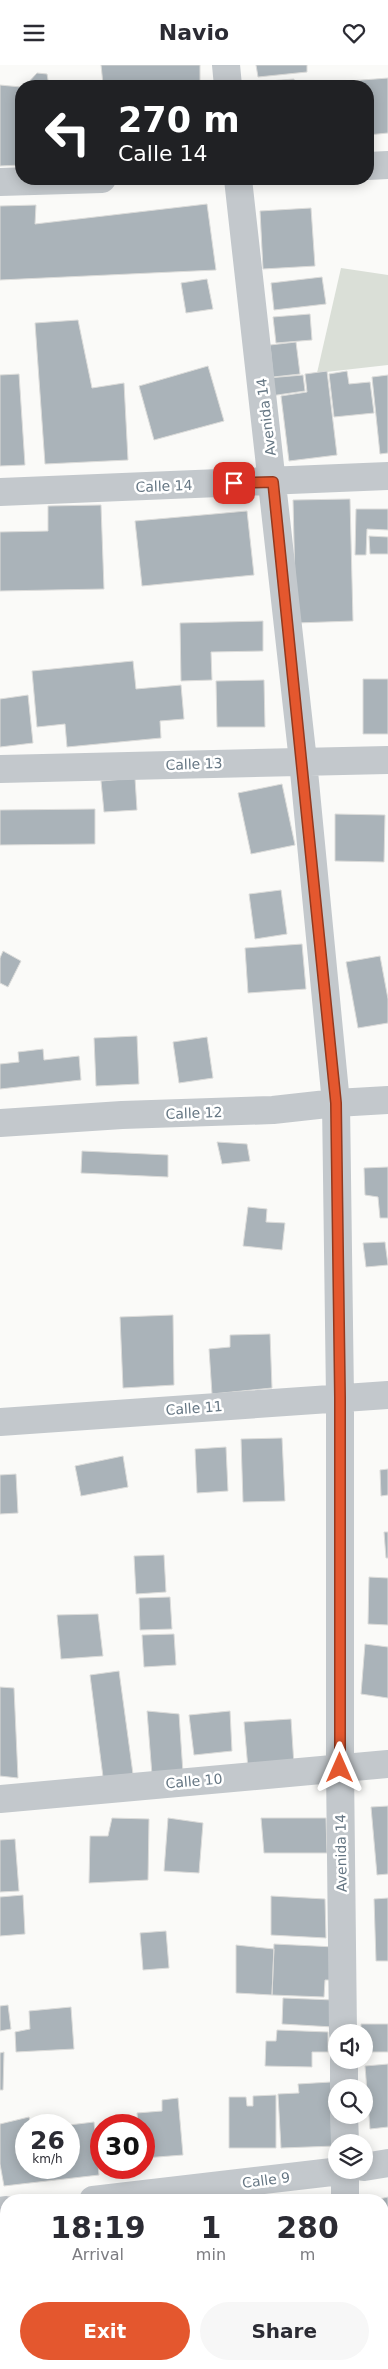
<!DOCTYPE html>
<html lang="en">
<head>
<meta charset="utf-8">
<style>
	:root { --surface:#fff; --page:#f7f7f7; --text:#2b2b33; --muted:#7c7c81; --accent:#e4572e }
	body { margin:0; font-family:"DejaVu Sans",sans-serif; background:var(--page); color:var(--text); height:100vh; display:flex; flex-direction:column; font-size:19px; white-space:nowrap }
	* { box-sizing:border-box; margin:0 }
	p { font-size:16px; color:var(--muted) }
	.icon { flex:none; width:28px; height:28px; fill:none; stroke:currentColor; stroke-width:2; stroke-linecap:round; stroke-linejoin:round }
	.map { position:relative; flex:1; overflow:hidden }
	.panel { position:absolute; left:0px; top:2129px; width:389px; height:176px; display:flex; flex-direction:column; background:var(--surface); border-radius:20px 20px 0 0; box-shadow:0 2px 12px #0003 }
	.panel>* { flex:none }
	.banner { position:absolute; left:15px; top:15px; width:359px; height:105px; border-radius:20px; box-shadow:0 2px 12px #0003; background:#202124; color:#fff; overflow:hidden }
	.controls { position:absolute; left:328px; top:1959px; display:grid; gap:10px }
	.controls a { display:grid; place-items:center; width:45px; height:45px; border-radius:50%; background:var(--surface); box-shadow:0 2px 12px #0003; font-size:25px }
	.speed { position:absolute; left:15px; top:2049px; display:flex; gap:10px; font-size:25px; font-weight:700; text-align:center }
	.speed>* { display:grid; place-content:center; width:65px; height:65px; border-radius:50%; background:var(--surface); box-shadow:0 2px 12px #0003; line-height:1 }
	.speed small { font-size:12px; font-weight:400 }
	.speed .limit { border:8px solid #d22; background:#fff; color:#111 }
	.pin { position:absolute; display:grid; place-items:center; width:42px; height:42px; color:#fff; margin:-21px; border-radius:10px; box-shadow:0 2px 8px #0006 }
	.me { position:absolute; width:55px; margin:-28px; rotate:0deg; stroke-linejoin:round; filter:drop-shadow(0 0 4px #0008) }
	.turn { display:flex; align-items:center; gap:18px; height:105px; padding:0 20px; font-size:22px }
	.turn .icon { width:65px; height:65px; stroke-width:2.5 }
	.turn b { display:block; font-size:35px; line-height:42px }
	.eta { display:flex; justify-content:space-evenly; align-items:center; height:85px; text-align:center }
	.eta b { font-size:30px; font-weight:800; line-height:35px }
	.button { display:flex; gap:10px; margin-top:auto; padding:10px 20px }
	.button a { flex:1; height:58px; border-radius:30px; background:var(--accent); color:#fff; font-size:20px; font-weight:800; line-height:58px; text-align:center }
	.button a+a { background:var(--page); color:var(--text) }
	header { display:flex; justify-content:space-between; align-items:center; height:65px; padding:0 20px; background:var(--surface); font-size:22px; font-weight:800 }
	.map>svg:first-child { display:block }
	.green { fill:#dadfd7 }
	.building { fill:#aab3b9; stroke:#dcdcda }
	.lines { fill:none; stroke-linecap:round; stroke-linejoin:round }
	.minor { stroke:#c3c8cc; stroke-width:28 }
	.route-casing { stroke:#94391e; stroke-width:12 }
	.route { stroke:#e4572e; stroke-width:9 }
	.labels { text-anchor:middle; dominant-baseline:central; stroke-width:5; stroke-linejoin:round; paint-order:stroke }
	.street-label { font-size:14px; fill:#657683; stroke:#fff }
</style>
</head>
<body>
<header><svg class="icon" aria-label="menu" viewBox="0 0 24 24"><path d="M4 6h16M4 12h16M4 18h16"/></svg>Navio<svg class="icon" aria-label="heart" viewBox="0 0 24 24"><path d="M12 20l-8-8c-3-5 5-10 8-4 3-6 11-1 8 4z"/></svg></header>
<div class="map">
<svg width="388" height="2304" viewBox="0 0 388 2304">
	<rect width="100%" height="100%" fill="#fafaf8"/>
	<path class="green" d="M341,203L388,210V300L317,308Z"/>
	<path class="building" d="M101,0H200V21H89L103,19Z
		M256,0H307V7L258,12Z
		M37,8L47,9L49,21H25Z
		M388,13V68L368,70V21H310V19Z
		M294,14L295,21H257V17Z
		M0,20L21,22V100L0,101Z
		M207,139L216,205L0,215V141L36,140L35,159Z
		M311,143L315,201L263,204L260,146Z
		M322,212L326,239L274,245L271,218Z
		M207,214L213,244L186,248L181,218Z
		M310,249L312,275L276,278L273,252Z
		M78,255L92,323L124,318L128,395L45,399L35,258Z
		M296,277L300,309L273,312L270,280Z
		M208,301L224,356L154,375L139,321Z
		M327,306L337,390L289,396L281,331L307,327L305,309Z
		M347,306L349,319L370,317L374,348L334,352L329,309Z
		M19,309L25,400L0,401V310Z
		M303,310L305,326L270,331L268,313Z
		M388,310V388L380,389L372,312Z
		M350,434L353,556L296,558L293,435Z
		M101,440L104,524L0,526V467L48,466V441Z
		M356,444H388V465L367,464L366,490H355Z
		M247,446L254,510L142,521L135,456Z
		M369,471L388,472V489H370Z
		M263,556V586L211,587L212,615L181,616L180,558Z
		M133,596L136,624L181,620L184,654L160,656L161,673L67,682L65,659L37,662L32,606Z
		M363,614H388V669H363Z
		M264,615L265,662H217L216,616Z
		M28,630L33,678L0,682V634Z
		M135,713L137,745L104,747L101,716Z
		M282,719L295,780L251,789L238,728Z
		M95,744V779L0,780V745Z
		M335,749L385,750L384,797L335,796Z
		M281,825L287,869L255,874L249,829Z
		M302,879L306,924L248,928L245,883Z
		M3,886L21,896L8,922L0,918V893Z
		M380,891L388,934V958L358,963L346,897Z
		M137,971L139,1019L96,1021L94,973Z
		M207,972L213,1013L179,1018L173,977Z
		M43,984L44,995L79,991L81,1015L0,1024V999L19,997L18,987Z
		M217,1077L247,1079L250,1096L222,1099Z
		M82,1086L168,1090V1112L81,1108Z
		M388,1102V1153H380L378,1132L365,1130L364,1103Z
		M248,1142L267,1144L266,1157L285,1158L282,1185L243,1181Z
		M385,1177L388,1200L366,1202L363,1178Z
		M173,1250L174,1320L123,1323L120,1252Z
		M270,1269L272,1323L212,1329L209,1284L230,1282V1270Z
		M282,1373L285,1436L243,1437L241,1374Z
		M226,1382L228,1426L197,1428L195,1384Z
		M123,1391L128,1422L81,1431L75,1401Z
		M388,1404V1430L381,1431L380,1405Z
		M16,1409L18,1448L0,1449V1410Z
		M384,1467H388V1493H386Z
		M164,1490L166,1527L136,1529L134,1491Z
		M369,1512L388,1513V1560L368,1559Z
		M170,1532L172,1564L140,1565L139,1533Z
		M98,1549L103,1591L61,1594L57,1550Z
		M174,1569L176,1600L144,1602L142,1570Z
		M365,1579L388,1582V1633L361,1629Z
		M119,1606L133,1709L103,1712L90,1610Z
		M0,1622L14,1623L18,1713L0,1711Z
		M147,1646L179,1649L183,1708L152,1710Z
		M230,1646L232,1686L194,1690L189,1650Z
		M291,1654L294,1700L248,1704L244,1657Z
		M388,1741V1809L377,1810L371,1742Z
		M112,1753L149,1754L148,1815L89,1818L90,1771H108Z
		M168,1753L203,1758L199,1808L164,1806Z
		M261,1753H326L327,1788H264Z
		M15,1774L19,1826L0,1827V1775Z
		M23,1830L25,1869L0,1871V1832Z
		M271,1831L325,1834L326,1873L271,1870Z
		M388,1833V1896H376L374,1834Z
		M166,1866L169,1903L143,1905L140,1868Z
		M274,1879L335,1882L334,1915H325L324,1932L272,1930Z
		M236,1880L274,1884L272,1930L236,1928Z
		M283,1933L334,1935L333,1962L282,1959Z
		M8,1940L11,1964L0,1966V1941Z
		M71,1942L74,1984L16,1987L15,1967L30,1964L29,1946Z
		M361,1959H388V1987H364V1968H361Z
		M277,1965L328,1967V1987H312V2002L265,2001L266,1976H276Z
		M4,1987L3,2025H0V1988Z
		M388,1999V2062L370,2064L365,2001Z
		M331,2017L335,2081L281,2083L278,2029L299,2028L298,2019Z
		M276,2030V2083H229V2032H246L247,2041H253V2031Z
		M178,2033L183,2090L144,2093V2060H138L137,2048L162,2046V2035Z
		M29,2052L31,2060H26V2102H69V2060L94,2057L99,2110L4,2121L0,2099V2059Z
		M388,2132V2161L382,2163V2135H375Z
		M388,2203V2225L382,2226V2204Z
		M382,2283H388V2304H374V2299H382Z
		M182,2299H213L200,2304H184Z
		M288,2299H317L318,2303L289,2304Z"/>
	<g class="lines">
		<path class="minor" d="M226,0L228,21
			M368,101L388,100
			M238,114L303,696L336,1038L340,1332V1703L343,1968
			M0,117L102,114
			M0,427L388,411
			M0,704L388,695
			M0,1058L122,1050L273,1045L336,1038L388,1035
			M0,1357L388,1330
			M0,1734L388,1699
			M344,1995V2022
			M344,2050L345,2078
			M364,2102L388,2098
			M345,2105V2135
			M93,2135L349,2105
			M0,2146L6,2145
			M346,2299L347,2304"/>
	</g>
	<g class="lines">
		<g class="route-casing">
			<path id="route" d="M234,418L273,417L336,1038L340,1332V1703"/>
		</g>
		<use href="#route" class="route"/>
	</g>
	<g class="labels">
		<g class="street-label">
			<text transform="translate(266 352) rotate(-97)">Avenida 14</text>
			<text transform="translate(164 421) rotate(-2)">Calle 14</text>
			<text transform="translate(194 699) rotate(-2)">Calle 13</text>
			<text transform="translate(194 1048) rotate(-2)">Calle 12</text>
			<text transform="translate(194 1343) rotate(-4)">Calle 11</text>
			<text transform="translate(194 1716) rotate(-5)">Calle 10</text>
			<text transform="translate(341 1788) rotate(-91)">Avenida 14</text>
			<text transform="translate(266 2115) rotate(-7)">Calle 9</text>
		</g>
	</g>
</svg>
<div class="controls">
<a><svg class="icon" aria-label="sound" viewBox="0 0 24 24"><path d="M4 9h4l5-4v14l-5-4H4zM17 9q2 3 0 6"/></svg></a>
<a><svg class="icon" aria-label="search" viewBox="0 0 24 24"><circle cx="10" cy="10" r="6"/><path d="M15 15l6 6"/></svg></a>
<a><svg class="icon" aria-label="layers" viewBox="0 0 24 24"><path d="M12 4l9 5-9 5-9-5zM3 14l9 5 9-5"/></svg></a>
</div>
<div class="speed"><div>26<small>km/h</small></div><div class="limit">30</div></div>
<div class="pin" style="left:234px;top:418px;background:#d93025"><svg class="icon" aria-label="arrive" viewBox="0 0 24 24"><path d="M6 21V4h12l-3 4 3 4H6"/></svg></div>
<svg class="me" style="left:340px;top:1703px" viewBox="-20 -20 40 40"><path d="M0-17L14 15 0 8-14 15z" fill="#e4572e" stroke="#fff" stroke-width="4"/></svg>
<div class="banner">
<div class="turn"><svg class="icon" aria-label="left" viewBox="0 0 24 24"><path d="M17 20v-9H6M10 6l-5 5 5 5"/></svg><div><b>270 m</b>Calle 14</div></div>
</div>
<section class="panel">
<div class="eta">
<div><b>18:19</b><p>Arrival</p></div>
<div><b>1</b><p>min</p></div>
<div><b>280</b><p>m</p></div>
</div>
<div class="button"><a>Exit</a><a>Share</a></div>
</section>
</div>
</body>
</html>
